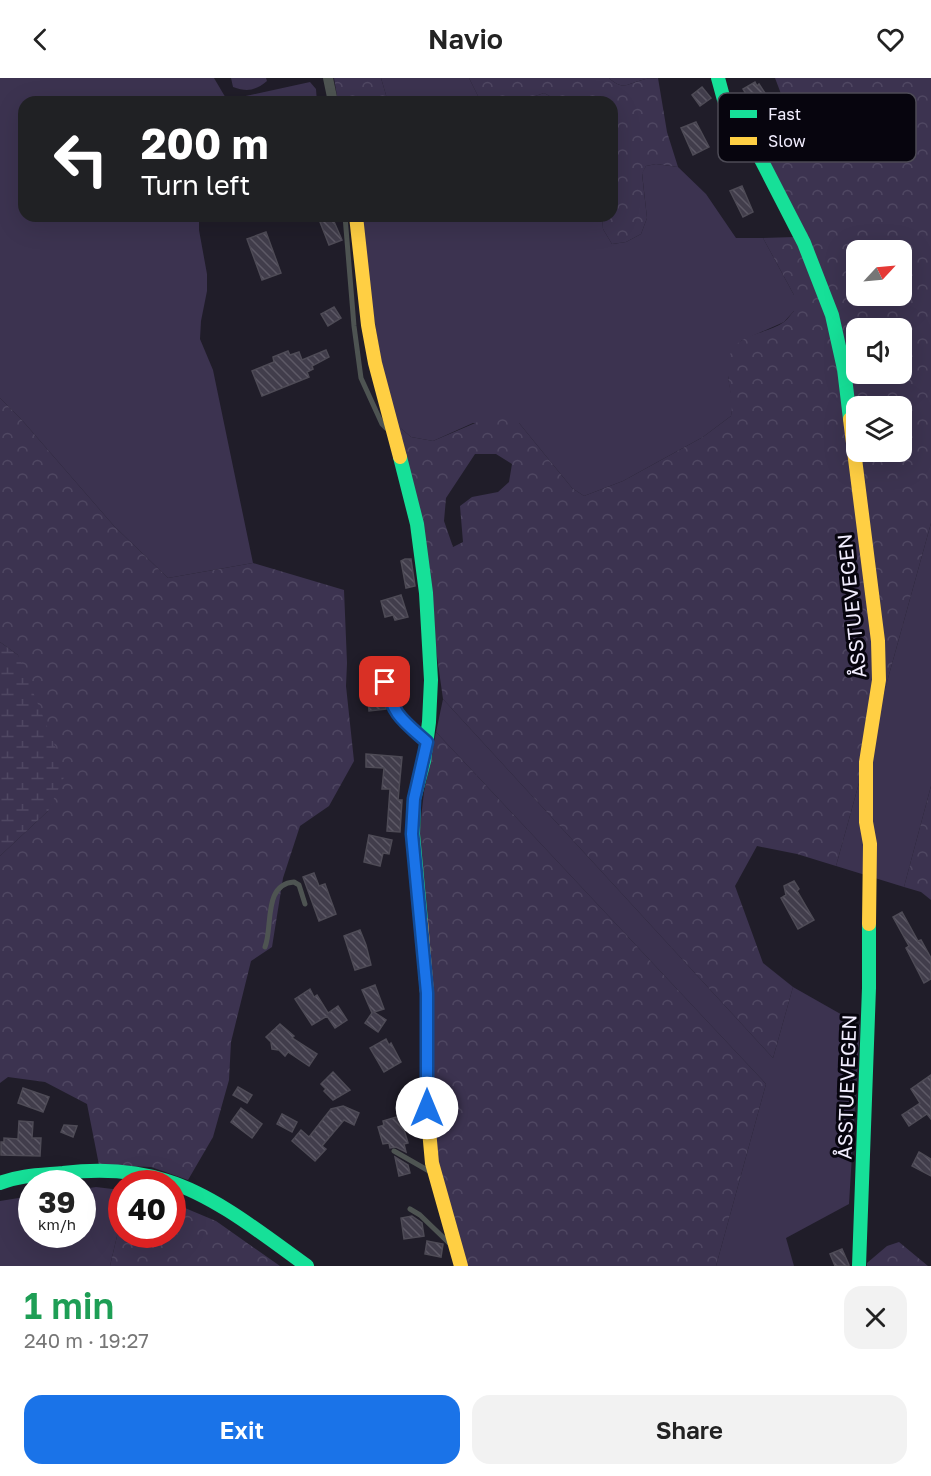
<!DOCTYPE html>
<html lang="en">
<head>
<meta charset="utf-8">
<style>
	:root { --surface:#fff; --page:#f2f2f2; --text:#222; --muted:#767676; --accent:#1a73e8 }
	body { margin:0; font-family:"Golos Text",sans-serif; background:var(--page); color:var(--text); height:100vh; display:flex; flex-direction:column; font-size:22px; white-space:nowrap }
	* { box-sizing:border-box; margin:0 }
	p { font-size:20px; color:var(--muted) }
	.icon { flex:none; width:33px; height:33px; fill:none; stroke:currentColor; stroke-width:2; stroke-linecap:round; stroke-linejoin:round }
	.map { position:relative; height:1188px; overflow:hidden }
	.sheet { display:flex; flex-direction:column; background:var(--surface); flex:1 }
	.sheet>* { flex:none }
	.guide { position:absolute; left:18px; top:18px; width:600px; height:126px; border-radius:18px; box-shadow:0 6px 24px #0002; background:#202124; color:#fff; overflow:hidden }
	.needle { width:39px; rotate:64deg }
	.fabs { position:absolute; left:846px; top:162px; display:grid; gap:12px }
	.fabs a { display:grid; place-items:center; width:66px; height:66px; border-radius:12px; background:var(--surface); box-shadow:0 6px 24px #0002; font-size:30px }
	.speed { position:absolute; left:18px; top:1092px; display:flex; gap:12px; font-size:30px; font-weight:700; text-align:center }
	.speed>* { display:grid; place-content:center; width:78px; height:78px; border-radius:50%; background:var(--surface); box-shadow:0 6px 24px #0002; line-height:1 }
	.speed small { font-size:15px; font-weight:400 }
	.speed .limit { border:9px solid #d22; background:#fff; color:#111 }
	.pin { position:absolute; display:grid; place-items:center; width:51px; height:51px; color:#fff; margin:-26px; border-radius:12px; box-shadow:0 3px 9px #0006 }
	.me { position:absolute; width:66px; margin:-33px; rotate:0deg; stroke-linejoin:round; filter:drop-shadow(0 0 4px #0008) }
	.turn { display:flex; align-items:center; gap:21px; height:126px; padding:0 24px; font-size:27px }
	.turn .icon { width:78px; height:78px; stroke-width:2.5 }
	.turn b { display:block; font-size:42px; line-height:51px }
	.round { display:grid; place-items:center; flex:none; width:63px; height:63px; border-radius:18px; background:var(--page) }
	.head { display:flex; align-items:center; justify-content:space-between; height:102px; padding:0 24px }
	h1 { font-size:36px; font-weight:600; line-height:45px; color:#1e9e55 }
	.action { display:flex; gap:12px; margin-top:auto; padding:12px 24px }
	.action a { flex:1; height:69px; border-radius:18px; background:var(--accent); color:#fff; font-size:24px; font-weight:600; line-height:69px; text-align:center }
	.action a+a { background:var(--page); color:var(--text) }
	header { display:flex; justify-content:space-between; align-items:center; height:78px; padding:0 24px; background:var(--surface); font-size:27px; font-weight:600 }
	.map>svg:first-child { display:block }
	.green { fill:#3c3350 }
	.forest { fill:url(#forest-crowns); fill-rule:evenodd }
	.wetland { fill:url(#wetland-marsh) }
	.building { fill:url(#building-back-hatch); stroke:#4e4b56; stroke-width:1.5 }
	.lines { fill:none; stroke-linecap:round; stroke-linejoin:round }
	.lane { stroke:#4e5452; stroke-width:5 }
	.street { stroke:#4e5452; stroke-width:10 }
	.fast { stroke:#16e098; stroke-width:14 }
	.slow { stroke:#ffcf43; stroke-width:14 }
	.route-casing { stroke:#114b97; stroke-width:15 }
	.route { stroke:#1a73e8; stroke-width:10 }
	.labels { text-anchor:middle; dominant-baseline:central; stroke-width:6; stroke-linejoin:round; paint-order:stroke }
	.street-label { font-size:20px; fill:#f1edfe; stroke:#07050e }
	.key { fill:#07050e; stroke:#4d4b56; stroke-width:1.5 }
	.key-label { font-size:16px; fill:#f1edfe }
</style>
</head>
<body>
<header><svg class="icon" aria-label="back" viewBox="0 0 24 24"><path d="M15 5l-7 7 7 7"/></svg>Navio<svg class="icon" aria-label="heart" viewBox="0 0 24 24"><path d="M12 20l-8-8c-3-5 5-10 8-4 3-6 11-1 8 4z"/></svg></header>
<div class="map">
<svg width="931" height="1188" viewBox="0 0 931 1188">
	<defs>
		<pattern id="forest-crowns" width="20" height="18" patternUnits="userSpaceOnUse" patternTransform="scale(1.5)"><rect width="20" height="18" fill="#3c3350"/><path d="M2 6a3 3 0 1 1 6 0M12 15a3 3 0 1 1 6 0" fill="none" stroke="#4f4762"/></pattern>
		<pattern id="wetland-marsh" width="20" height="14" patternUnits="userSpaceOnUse" patternTransform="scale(1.5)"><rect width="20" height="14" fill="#3c3350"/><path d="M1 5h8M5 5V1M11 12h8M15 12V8" fill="none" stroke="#4f4762"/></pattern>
		<pattern id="building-back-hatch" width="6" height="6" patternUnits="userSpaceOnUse" patternTransform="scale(1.5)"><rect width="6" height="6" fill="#413d4b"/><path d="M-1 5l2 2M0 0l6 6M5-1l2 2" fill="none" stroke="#5d5966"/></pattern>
	</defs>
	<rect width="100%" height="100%" fill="#201d29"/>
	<path class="green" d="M0,0H214L227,22L310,4L316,11L317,24H24V138H199V152L207,196V213L201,243L200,261L213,292L253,485L168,500L114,448L21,341L0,320Z
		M231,0H266L267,3C255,13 247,14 233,9Z
		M381,0H469L481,24H388Z
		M609,0H658C653,1 647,0 642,2C627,6 623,13 609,0Z
		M544,15L561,24H518Z
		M656,86L678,89L706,116L736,160H763L794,217V233L784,244L741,263L728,299L733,326L731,338L703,359L623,403L584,418L572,410L519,345H473L433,363L411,359L391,342L357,138H602L603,151L612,166L626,164L641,156L647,140L642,95L646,88Z
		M931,445V708L904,809L836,788Z
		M443,621L773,980L793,909L860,947L849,1126L786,1160L794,1188H716L766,1006L436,654Z
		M96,1109L121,1112V1141L110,1188H0V1123L31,1118L32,1156H82L83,1111Z"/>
	<path class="forest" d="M334,0H381L388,24H338Z
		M469,0H609C623,13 627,6 642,2C647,0 653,1 658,0L667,54L678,89L656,86L646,88L642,96L647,140L641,156L626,164L612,166L603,151L602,138H612V24H561L544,15L518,24H481Z
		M775,0H931V445L836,788L797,776L757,768L735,808L763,885L793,909L773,980L443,621L433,550L391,342L411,359L433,363L494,337L519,345L572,410L584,418L623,403L703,359L731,338C735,318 723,298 730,277C737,255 768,256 784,244C788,241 791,236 794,233V217L763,160L795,159L749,71L786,29ZM856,172H902V218H856ZM856,250H902V296H856ZM856,328H902V374H856ZM475,376H496L512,386L509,404L498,414L472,419L460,428L463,464L453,469L444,443L446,420Z
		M0,320L21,341L114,448L168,500L253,485L344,512L347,585L346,608L354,683L329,728L300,748L283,800L272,869L251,883L231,964L229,1002L213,1059L188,1102L151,1089L99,1087L87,1026L45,1004L8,999L0,1005V778L48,733L18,577L0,564Z
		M436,654L766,1006L716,1188H465L435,1083L418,767L424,714Z
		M931,708V822L921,814L904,809Z
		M173,1125L216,1143L280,1188H110L121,1141L122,1156H172Z
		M899,1164L928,1188H867V1185L887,1168Z"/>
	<path class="wetland" d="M0,564L18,577L66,695L48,733L0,778Z"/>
	<path class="building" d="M755,4L757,8L759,6L767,18L753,27L743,11Z
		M702,9L711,20L700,28L692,17Z
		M696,44L709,69L693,77L681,50Z
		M742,108L753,134L743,139L730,113Z
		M332,139L342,162L329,167L320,144Z
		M266,154L281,195L262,202L247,161Z
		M334,229L341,240L328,248L321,236Z
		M326,272L329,279L312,288L313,291L307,294L309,299L262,318L252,293L274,284L273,279L288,273L290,277L299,274L302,282Z
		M405,481H411L415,508L406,510L401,483Z
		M401,517L408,539L395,542L393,537L385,539L381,523Z
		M389,586L391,599L379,601L377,588Z
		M382,612L386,631L369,633L367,614Z
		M366,676L402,679L398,722H402L400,754L387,753L390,711H382L384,690L366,689Z
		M369,757L392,762L389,776L383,775L380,788L364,784Z
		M314,795L319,808L325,806L336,836L319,843L303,799Z
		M794,803L799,811L797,813L814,842L798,851L781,820L786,817L784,808Z
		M902,834L918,863L921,862L931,880V901L924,905L906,870L909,868L893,839Z
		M360,852L366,867L371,887L355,892L344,858Z
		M375,907L384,931L374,934L386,942L378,954L365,945L372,935L362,912Z
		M310,911L314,919L317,917L328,935L338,928L347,942L335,950L327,938L312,947L295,921Z
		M280,946L294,958L292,960L317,976L309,988L288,974L285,978L279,972L272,971L271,964L266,959Z
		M386,961L389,967L391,965L401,984L384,994L370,970Z
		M333,994L350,1012L333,1022L324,1013L326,1011L321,1006Z
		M931,997V1041L927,1036L909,1048L902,1037L920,1025L911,1011Z
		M238,1009L252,1017L247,1025L233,1017Z
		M23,1010L49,1019L43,1034L18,1025Z
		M343,1028L359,1035L354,1047L344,1042L322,1068L326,1071L315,1083L292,1063L301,1052L309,1059L331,1031Z
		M241,1030L262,1046L252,1060L231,1044Z
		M282,1036L297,1044L292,1054L277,1046Z
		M400,1038L408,1065L404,1066L406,1074L396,1069L390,1070L389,1065L383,1066L378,1049L384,1047L383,1043Z
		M19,1043L33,1044L32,1060H41L40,1078L1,1077V1064H4V1060L18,1061Z
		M64,1047L77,1048L73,1059L61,1054Z
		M919,1074L931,1081V1098L912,1088Z
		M395,1079L408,1087L410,1095L399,1098Z
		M412,1138L422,1145L424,1158L404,1161L401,1140Z
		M427,1163L443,1166L441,1179L425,1176Z
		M842,1171L849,1187V1188H835L830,1176Z"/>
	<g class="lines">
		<path class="lane" d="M345,138L354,248L361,300L382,346L386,350
			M385,604C394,634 400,640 423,660
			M265,869C273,849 263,806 294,804L299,807L305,826
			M394,1073L429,1093
			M410,1131L420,1137L449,1165"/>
		<path class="street" d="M328,0L333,24"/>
		<path class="fast" d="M718,0L724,22L750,60L804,165L832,237L844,291L850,341
			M400,379L417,446L426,515L431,602L429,644L424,683L414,721L413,756L421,843
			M0,1105C20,1097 41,1097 63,1095C96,1091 134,1092 167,1103C216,1118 265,1158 307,1188
			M859,1188L869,910V846"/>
		<path class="slow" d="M356,138L368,247L375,285L400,379
			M850,341L878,563L879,602L866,684V744L870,766L869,846
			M421,843L427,915V1030L432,1085L461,1188"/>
	</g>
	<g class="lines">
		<g class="route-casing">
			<path id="route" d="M385,604C394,638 401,641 427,664L414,721L412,756L427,915V1030"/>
		</g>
		<use href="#route" class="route"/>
	</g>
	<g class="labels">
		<g class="street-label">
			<text transform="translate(851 528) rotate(-96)">ÅSSTUEVEGEN</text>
			<text transform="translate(846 1009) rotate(-88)">ÅSSTUEVEGEN</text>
		</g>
	</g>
	<rect x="718" y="15" width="198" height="69" rx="9" class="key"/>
	<rect x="730" y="32" width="27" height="8" fill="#16e098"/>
	<rect x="730" y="59" width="27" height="8" fill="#ffcf43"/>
	<g class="key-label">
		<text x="768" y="42">Fast</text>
		<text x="768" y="69">Slow</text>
	</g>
</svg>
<div class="fabs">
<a><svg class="needle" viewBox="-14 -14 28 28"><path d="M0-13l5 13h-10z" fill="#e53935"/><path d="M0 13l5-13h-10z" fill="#767676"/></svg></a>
<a><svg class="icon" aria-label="sound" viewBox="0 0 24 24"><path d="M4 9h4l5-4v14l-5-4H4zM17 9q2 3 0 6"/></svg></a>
<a><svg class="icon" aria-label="layers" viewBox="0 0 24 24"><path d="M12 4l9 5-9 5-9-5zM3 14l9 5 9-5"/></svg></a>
</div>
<div class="speed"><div>39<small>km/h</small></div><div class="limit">40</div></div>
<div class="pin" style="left:385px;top:604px;background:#d93025"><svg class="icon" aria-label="arrive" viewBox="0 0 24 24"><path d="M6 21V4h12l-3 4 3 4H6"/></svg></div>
<svg class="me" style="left:427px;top:1030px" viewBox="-20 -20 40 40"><circle r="19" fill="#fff"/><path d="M0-13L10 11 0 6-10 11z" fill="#1a73e8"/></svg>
<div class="guide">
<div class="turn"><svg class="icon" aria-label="left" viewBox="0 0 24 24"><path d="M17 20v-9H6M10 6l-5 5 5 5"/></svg><div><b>200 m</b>Turn left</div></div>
</div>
</div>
<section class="sheet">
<div class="head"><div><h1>1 min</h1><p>240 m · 19:27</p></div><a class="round"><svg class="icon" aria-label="close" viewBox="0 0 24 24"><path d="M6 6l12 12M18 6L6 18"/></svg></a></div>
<div class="action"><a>Exit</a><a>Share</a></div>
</section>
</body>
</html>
